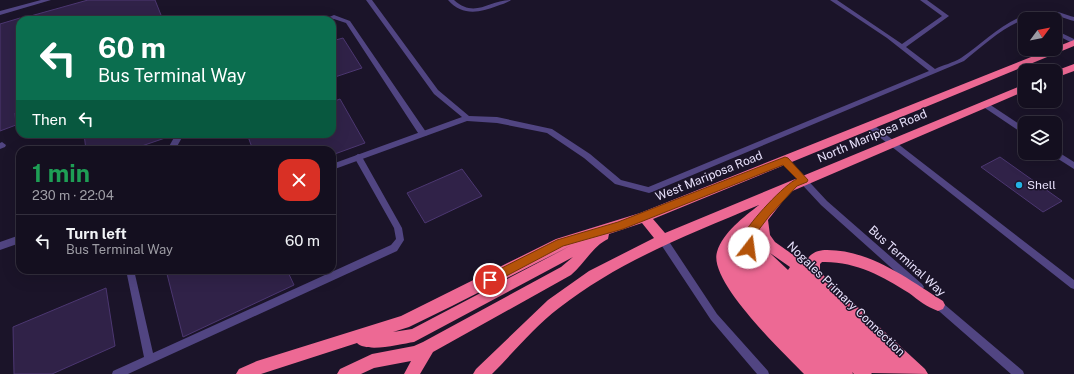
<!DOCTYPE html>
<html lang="en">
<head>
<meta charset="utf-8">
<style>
	:root { --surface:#140f1f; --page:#211d2c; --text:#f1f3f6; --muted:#9d9ca4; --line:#332f3d }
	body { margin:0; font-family:"Public Sans",sans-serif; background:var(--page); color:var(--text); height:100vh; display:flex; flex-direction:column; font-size:15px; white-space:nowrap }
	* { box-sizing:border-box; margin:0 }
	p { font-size:13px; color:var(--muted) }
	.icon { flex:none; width:22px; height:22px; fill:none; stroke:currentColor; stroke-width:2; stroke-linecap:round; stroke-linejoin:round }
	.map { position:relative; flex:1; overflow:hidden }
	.sheet { position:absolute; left:16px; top:146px; width:320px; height:128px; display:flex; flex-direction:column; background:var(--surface); border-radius:12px; box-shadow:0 4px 16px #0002,0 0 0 1px var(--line) }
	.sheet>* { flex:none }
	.hud { position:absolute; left:16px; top:16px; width:320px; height:122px; border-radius:12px; box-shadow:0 4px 16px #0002,0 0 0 1px var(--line); background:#0b6e4f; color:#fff; overflow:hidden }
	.needle { width:26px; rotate:58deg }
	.tools { position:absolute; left:1018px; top:12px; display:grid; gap:8px }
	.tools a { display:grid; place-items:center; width:44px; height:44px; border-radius:8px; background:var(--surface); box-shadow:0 4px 16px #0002,0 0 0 1px var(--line); font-size:20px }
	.pin { position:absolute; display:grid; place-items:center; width:34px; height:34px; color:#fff; margin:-17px; border:2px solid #fff; border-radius:50%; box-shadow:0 1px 4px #0007 }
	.me { position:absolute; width:44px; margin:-22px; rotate:15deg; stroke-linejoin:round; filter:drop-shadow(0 0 3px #0008) }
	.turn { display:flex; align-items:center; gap:14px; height:84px; padding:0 16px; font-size:18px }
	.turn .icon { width:52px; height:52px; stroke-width:2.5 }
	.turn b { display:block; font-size:28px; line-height:34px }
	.then { display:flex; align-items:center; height:38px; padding:0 16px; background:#0003; gap:8px; font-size:15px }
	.round { display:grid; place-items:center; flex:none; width:42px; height:42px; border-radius:12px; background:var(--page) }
	.head { display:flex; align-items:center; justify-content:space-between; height:68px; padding:0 16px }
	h1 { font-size:24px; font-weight:700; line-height:30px; color:#1e9e55 }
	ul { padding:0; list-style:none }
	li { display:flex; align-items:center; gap:12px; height:52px; padding:0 16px; border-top:1px solid var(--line) }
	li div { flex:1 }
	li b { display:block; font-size:15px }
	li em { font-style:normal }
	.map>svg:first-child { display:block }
	.building { fill:#302248; stroke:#4c3771 }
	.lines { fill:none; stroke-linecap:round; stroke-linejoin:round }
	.lane { fill:#514582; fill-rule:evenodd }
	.street { fill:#514582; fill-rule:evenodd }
	.highway { fill:#ed6994; fill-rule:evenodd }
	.route { fill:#b45309; stroke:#753606 }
	.poi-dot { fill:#23b3e5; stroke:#1b1429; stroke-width:1.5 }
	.labels { text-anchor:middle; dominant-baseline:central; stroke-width:3; stroke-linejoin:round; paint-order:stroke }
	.street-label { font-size:12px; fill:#e7e0fb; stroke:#1b1429 }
	.poi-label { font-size:12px; fill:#e7e0fb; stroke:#1b1429; text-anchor:start }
</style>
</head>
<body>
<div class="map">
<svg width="1074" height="374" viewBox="0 0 1074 374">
	<rect width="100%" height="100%" fill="#1b1429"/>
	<path class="building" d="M88,0H155L163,20H27V17Z
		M20,18V111L15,113L16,125L0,131V24Z
		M343,38L362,68L332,78V41Z
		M340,99L365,143L332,155V150H253L247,134H332V102Z
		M84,134H171V136L130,150H86Z
		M1000,157L1062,201L1043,212L981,167Z
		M462,169L482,196L425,223L407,193Z
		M166,270H287L294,285L183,337Z
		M106,288L115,346L52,374H14L13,327Z"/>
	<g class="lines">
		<path class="lane" d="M448,0H454C475,19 489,0 511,0C507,3 502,4 497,6C479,13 462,16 448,0Z
			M830,0H837L902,44L942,16L920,0H927L949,16L906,47L935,69C943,65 953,63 961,58C989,39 1013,10 1050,11C1058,11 1066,15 1074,17V21C1066,19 1058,15 1050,15C1016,14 989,41 964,61L652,192H646L645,190L646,188L929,71L887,38Z
			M334,15L350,21L426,132L427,134L426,136H420L346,23L334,19L322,20Z
			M1055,30L1074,39V44L1055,34Z
			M982,102H986L1025,128V135L982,106L980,104Z
			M871,123L1074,280V289L1071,288L868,128L867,126Z
			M176,134H184L175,150H167Z
			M2,142L6,145L5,147L0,149V143Z
			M1055,150L1074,162V169L1052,155L1051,153H1055Z
			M358,154L361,155L402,228L404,240L397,251L128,374H112L113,371L144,357L126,270H134L153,353L391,245L396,239L394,228L354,157Z
			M785,158L788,159L827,201L922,284L924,287L922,290L919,291L916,290L821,205L782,163L781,161Z
			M663,236L666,237L717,314L768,371L769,374H757L711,320L660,243L659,240L660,237Z
			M935,298L938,299L1023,371L1024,374H1011L932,305L930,302L932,299Z"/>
		<path class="street" d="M41,0H51L0,15V11Z
			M366,0H372L438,90L469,116L497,117L552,129L590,154L621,180L652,188L653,190L652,192L649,193L615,184L584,158L547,133L497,123L467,121L332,170V164L462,117L434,94Z
			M20,235V243L0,250V242Z"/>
		<path class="highway" d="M1074,40V46L653,219L665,233L1025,84V91L790,192L768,220L770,235L775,242L806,264C808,253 818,250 827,250C870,250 908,279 943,301L945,305L943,309L938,311C927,307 918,300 909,293C882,276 855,261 822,262L820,264V270L824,276L925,369L928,374L871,373L872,374H854L852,372L853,374H804C784,353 708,282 717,252C723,232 744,217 759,205C690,234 619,261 559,308C535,326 513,353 492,374H473L476,369L548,300L589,271L654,238L642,223L609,234L608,239C593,246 584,264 571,275L433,352L420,374H404L411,361L374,368L361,374H337L340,369L372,354L414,346L423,342L561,267L573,257L414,342C401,344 367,353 357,343L261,374H236L239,369L257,361L401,316L556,239L640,213ZM572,245L412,329L393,332L409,327L452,306ZM770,253L790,267L788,270L771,254Z
			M1074,64V71L1055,78V71Z"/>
	</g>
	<path class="route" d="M785,157L788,158L808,180L807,182L797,186L770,215L754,236L752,251H745C743,247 743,240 744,235C748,223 786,183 797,179L783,165L623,229L563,246L493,283H486L485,280L486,276L557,240L618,222Z"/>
	<circle class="poi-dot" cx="1019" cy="185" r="4"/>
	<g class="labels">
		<g class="street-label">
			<text transform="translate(872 136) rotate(-23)">North Mariposa Road</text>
			<text transform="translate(709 176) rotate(-22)">West Mariposa Road</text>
			<text transform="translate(907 261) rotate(42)">Bus Terminal Way</text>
			<text transform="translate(846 299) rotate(44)">Nogales Primary Connection</text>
		</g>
		<g class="poi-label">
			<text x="1027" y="185">Shell</text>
		</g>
	</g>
</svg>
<div class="tools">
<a><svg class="needle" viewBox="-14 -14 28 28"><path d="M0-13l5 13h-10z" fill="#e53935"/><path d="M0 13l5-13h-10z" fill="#9d9ca4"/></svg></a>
<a><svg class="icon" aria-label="sound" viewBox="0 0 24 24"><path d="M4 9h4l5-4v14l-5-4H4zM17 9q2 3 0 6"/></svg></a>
<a><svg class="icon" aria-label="layers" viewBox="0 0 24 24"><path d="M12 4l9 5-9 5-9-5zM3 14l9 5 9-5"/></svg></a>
</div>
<div class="pin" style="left:490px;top:280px;background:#d93025"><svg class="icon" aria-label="arrive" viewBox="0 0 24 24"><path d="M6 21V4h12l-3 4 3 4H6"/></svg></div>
<svg class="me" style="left:749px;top:248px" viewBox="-20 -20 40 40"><circle r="19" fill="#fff"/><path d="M0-13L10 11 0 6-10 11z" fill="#b45309"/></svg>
<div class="hud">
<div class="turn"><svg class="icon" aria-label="left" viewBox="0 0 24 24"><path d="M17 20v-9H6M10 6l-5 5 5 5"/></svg><div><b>60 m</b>Bus Terminal Way</div></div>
<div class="then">Then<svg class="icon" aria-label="left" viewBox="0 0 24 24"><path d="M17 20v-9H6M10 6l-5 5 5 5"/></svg></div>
</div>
<section class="sheet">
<div class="head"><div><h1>1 min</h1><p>230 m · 22:04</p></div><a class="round" style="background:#d93025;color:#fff"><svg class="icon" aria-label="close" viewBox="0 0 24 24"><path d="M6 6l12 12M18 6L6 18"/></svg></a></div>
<ul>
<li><svg class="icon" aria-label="left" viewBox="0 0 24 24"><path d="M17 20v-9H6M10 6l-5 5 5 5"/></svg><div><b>Turn left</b><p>Bus Terminal Way</p></div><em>60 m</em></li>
</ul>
</section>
</div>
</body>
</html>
